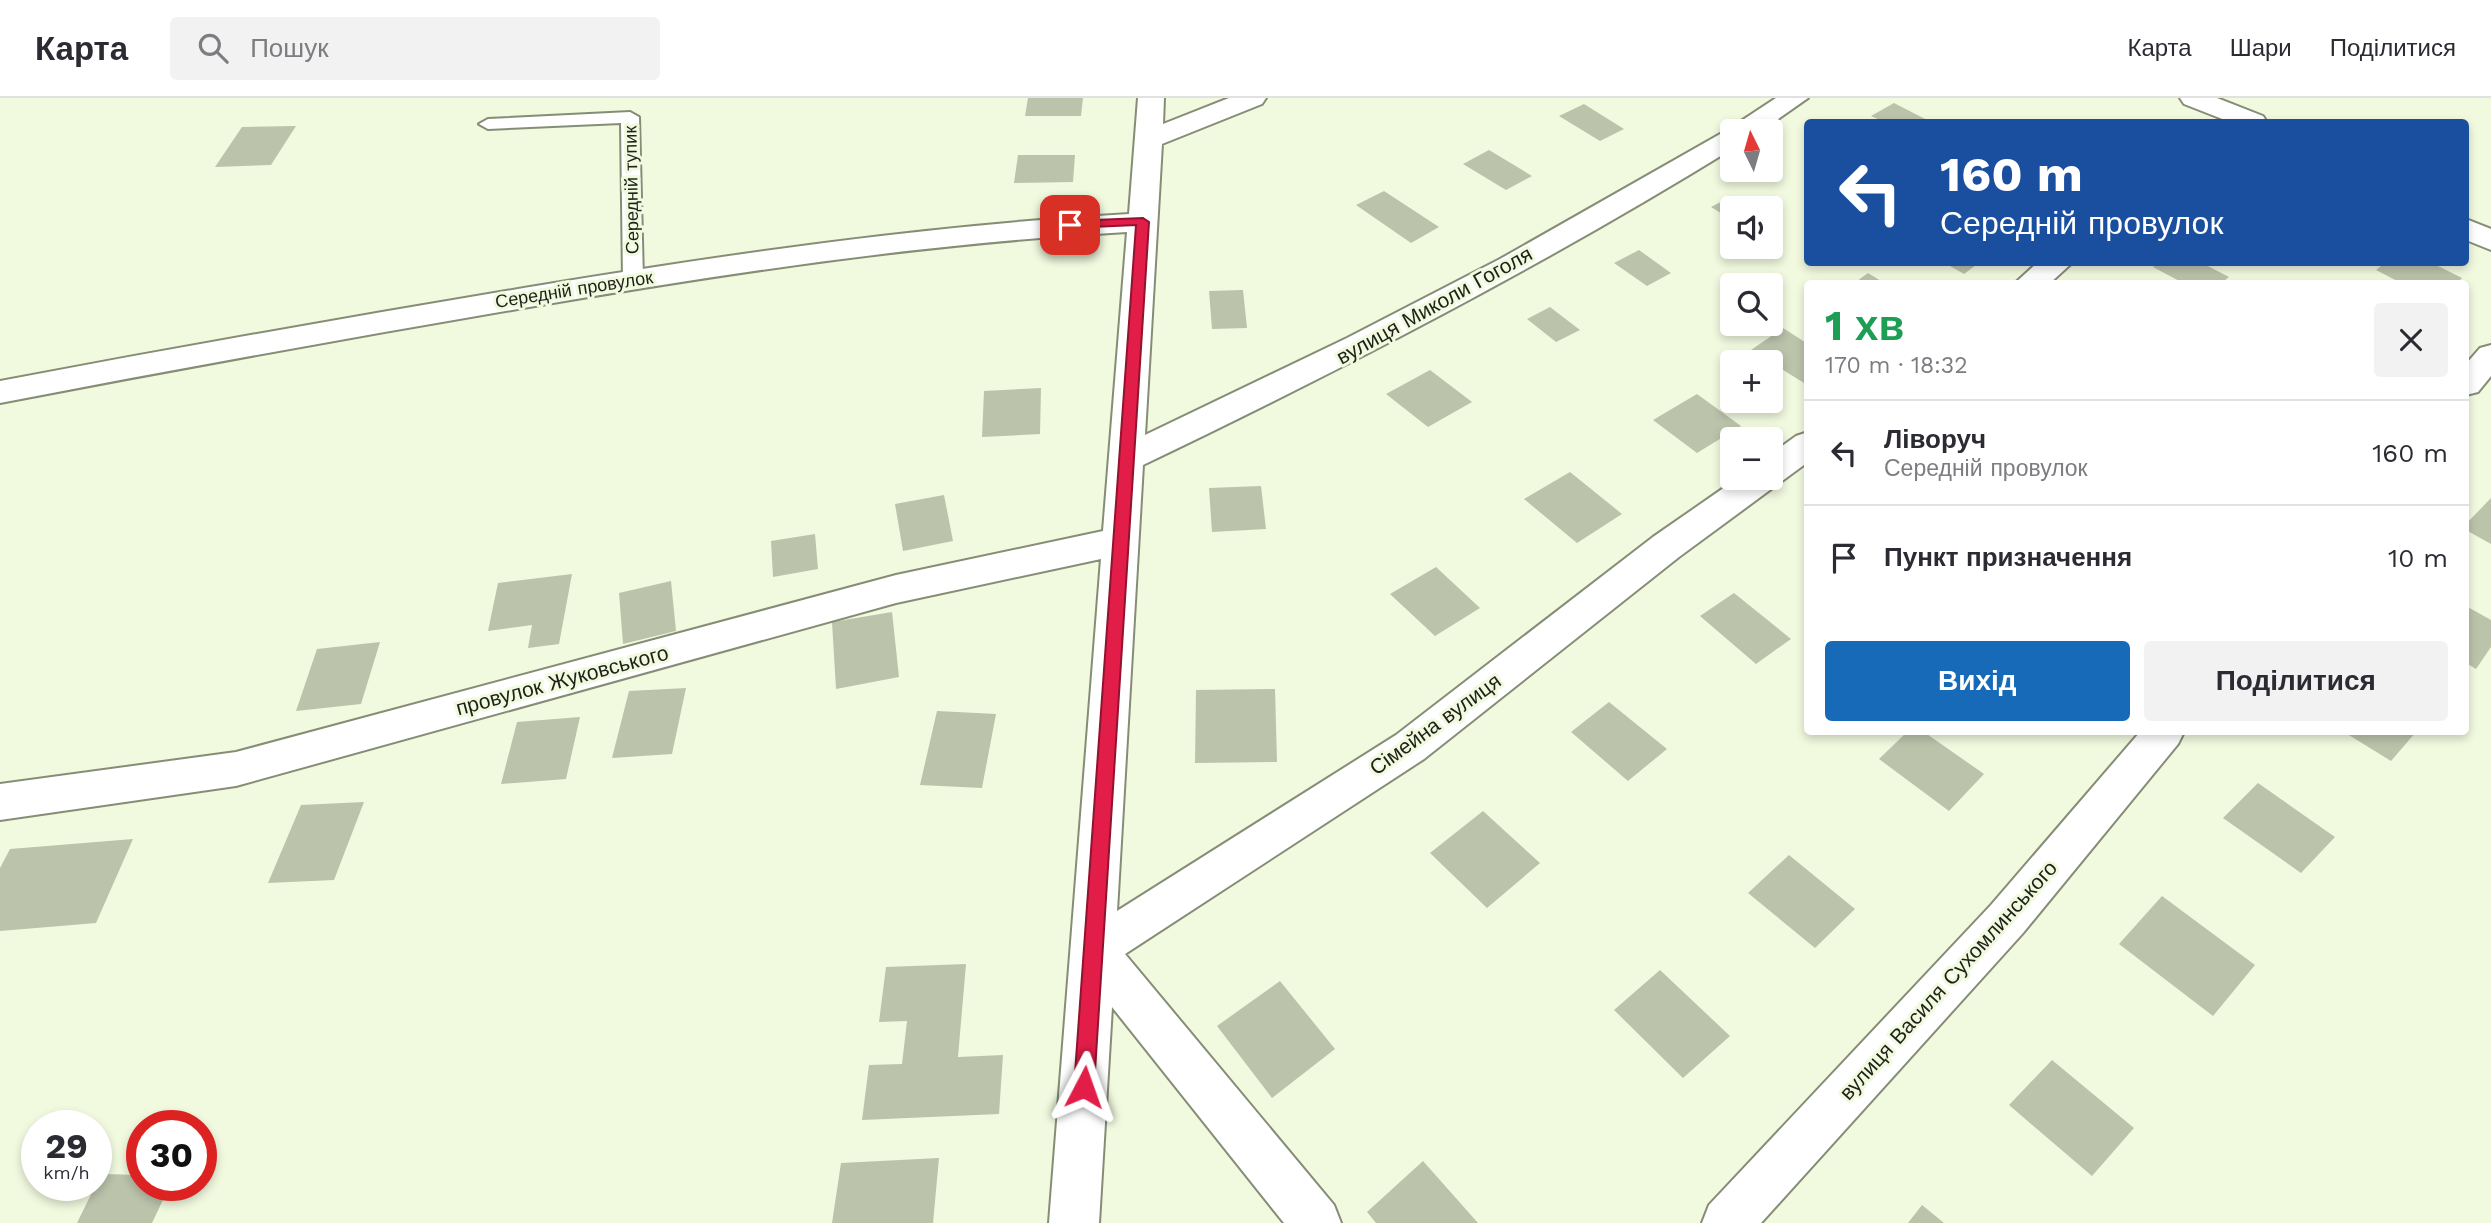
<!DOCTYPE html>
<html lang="uk">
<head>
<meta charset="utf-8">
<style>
	:root { --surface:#fff; --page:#f2f2f3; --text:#2b2b33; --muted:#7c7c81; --line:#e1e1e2; --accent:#166ab8 }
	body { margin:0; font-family:"Work Sans",sans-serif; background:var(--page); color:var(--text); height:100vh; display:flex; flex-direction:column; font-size:26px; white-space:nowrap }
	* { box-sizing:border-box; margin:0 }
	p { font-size:23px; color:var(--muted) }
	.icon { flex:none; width:38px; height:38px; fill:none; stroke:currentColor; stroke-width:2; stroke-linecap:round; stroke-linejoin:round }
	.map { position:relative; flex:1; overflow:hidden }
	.details { position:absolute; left:1804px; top:182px; width:665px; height:455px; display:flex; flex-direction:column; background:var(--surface); border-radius:7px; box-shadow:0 4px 10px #0003 }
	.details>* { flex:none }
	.hud { position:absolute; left:1804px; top:21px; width:665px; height:147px; border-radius:7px; box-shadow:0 4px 10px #0003; background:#1a4fa0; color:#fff; overflow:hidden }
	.needle { width:46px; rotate:355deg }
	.buttons { position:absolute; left:1720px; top:21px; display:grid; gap:14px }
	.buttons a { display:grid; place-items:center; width:63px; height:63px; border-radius:7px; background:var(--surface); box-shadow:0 4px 10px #0003; font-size:35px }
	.speed { position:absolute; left:21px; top:1012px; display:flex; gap:14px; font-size:35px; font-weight:700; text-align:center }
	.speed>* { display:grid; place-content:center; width:91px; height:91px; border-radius:50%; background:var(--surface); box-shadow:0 4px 10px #0003; line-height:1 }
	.speed small { font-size:18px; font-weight:400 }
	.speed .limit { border:10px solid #d22; background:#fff; color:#111 }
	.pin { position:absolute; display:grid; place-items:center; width:60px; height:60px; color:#fff; margin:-30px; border-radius:14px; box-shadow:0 4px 10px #0006 }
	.me { position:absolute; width:77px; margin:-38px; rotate:4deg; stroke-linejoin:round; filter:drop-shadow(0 0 5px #0008) }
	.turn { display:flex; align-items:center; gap:24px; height:147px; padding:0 21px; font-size:32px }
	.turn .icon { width:91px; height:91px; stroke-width:2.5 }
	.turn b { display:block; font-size:49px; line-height:60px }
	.round { display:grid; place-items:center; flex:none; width:74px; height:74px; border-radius:7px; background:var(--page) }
	.headline { display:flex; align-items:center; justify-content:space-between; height:119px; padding:0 21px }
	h1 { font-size:42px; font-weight:700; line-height:52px; color:#1e9e55 }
	.primary-button { display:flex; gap:14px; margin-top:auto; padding:14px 21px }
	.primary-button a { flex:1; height:80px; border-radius:7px; background:var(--accent); color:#fff; font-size:28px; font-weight:700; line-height:80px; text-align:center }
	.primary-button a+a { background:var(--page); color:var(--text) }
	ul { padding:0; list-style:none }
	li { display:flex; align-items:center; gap:21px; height:105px; padding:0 21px; border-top:2px solid var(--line) }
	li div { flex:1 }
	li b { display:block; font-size:26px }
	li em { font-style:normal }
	header { display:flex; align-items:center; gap:42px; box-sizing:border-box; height:98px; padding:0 35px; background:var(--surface); border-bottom:2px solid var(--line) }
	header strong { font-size:33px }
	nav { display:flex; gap:38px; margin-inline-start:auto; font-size:24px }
	.search { width:490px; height:63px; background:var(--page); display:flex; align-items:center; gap:18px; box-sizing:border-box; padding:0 24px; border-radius:7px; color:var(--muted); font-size:26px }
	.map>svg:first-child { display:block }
	.building { fill:#bcc3ab }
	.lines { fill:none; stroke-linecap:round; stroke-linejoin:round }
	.service-casing { stroke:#868d76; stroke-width:4 }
	.minor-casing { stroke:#868d76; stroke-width:4 }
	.service { fill:#fff; fill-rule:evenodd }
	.minor { fill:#fff; fill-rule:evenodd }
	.route { fill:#e11d48; stroke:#92132f; stroke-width:2 }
	.labels { text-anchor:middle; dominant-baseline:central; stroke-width:6; stroke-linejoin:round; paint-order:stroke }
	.far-street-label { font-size:18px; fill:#1e2118; stroke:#f1f9df }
	.street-label { font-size:21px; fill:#1e2118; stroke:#f1f9df }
</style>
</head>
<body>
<header>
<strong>Карта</strong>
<div class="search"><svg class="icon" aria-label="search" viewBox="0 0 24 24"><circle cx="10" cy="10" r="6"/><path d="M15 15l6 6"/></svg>Пошук</div>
<nav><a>Карта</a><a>Шари</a><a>Поділитися</a></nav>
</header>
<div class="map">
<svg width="2491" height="1125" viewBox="0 0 2491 1125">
	<rect width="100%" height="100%" fill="#f1f9df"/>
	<path class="building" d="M1028,0H1083L1081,18H1025Z
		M1894,5L1931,24H1884L1871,18Z
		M1584,6L1624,31L1600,43L1559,18Z
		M296,28L271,67L215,69L242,29Z
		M1489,52L1532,78L1506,92L1463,66Z
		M1018,57H1075L1073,84L1014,85Z
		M1384,93L1439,129L1411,145L1356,107Z
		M1732,98L1753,110H1732V122L1711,109Z
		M1639,152L1671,175L1647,188L1614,165Z
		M1943,164H1980L1964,176Z
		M2158,164H2200L2229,179L2220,186H2185L2153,169Z
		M2386,164H2430L2462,180L2456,186H2403L2376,172Z
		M1868,175L1886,186H1853Z
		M1243,192L1247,230L1212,231L1209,193Z
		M1550,209L1580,232L1556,244L1527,221Z
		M1783,230L1808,246V283L1804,285L1751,252Z
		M1430,272L1472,304L1428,329L1386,296Z
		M1041,290L1040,336L982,339L984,293Z
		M1697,296L1741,328L1697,355L1653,322Z
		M1570,374L1622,416L1577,445L1524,401Z
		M1261,388L1266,431L1212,434L1209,390Z
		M944,397L953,443L903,453L895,406Z
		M2491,400V446L2466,432V426Z
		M815,436L818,471L773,479L771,443Z
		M1436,469L1480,510L1435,538L1390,496Z
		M572,476L559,546L528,550L532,527L488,533L498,485Z
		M671,483L676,533L623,546L619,495Z
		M1734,495L1791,541L1756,566L1700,518Z
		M2466,508L2491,522V549L2476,571L2466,565Z
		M892,514L899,579L836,591L832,524Z
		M380,544L361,606L296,613L317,551Z
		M686,590L672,656L612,660L629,593Z
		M1275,591L1277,664L1195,665L1196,592Z
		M1609,604L1667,651L1628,683L1571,634Z
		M937,613L996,616L982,690L920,687Z
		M580,619L566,681L501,686L517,624Z
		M1907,634H1924L1984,676L1949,713L1879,661Z
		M2344,634H2416L2391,663Z
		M2258,685L2335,739L2301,775L2223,720Z
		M364,704L334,782L268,785L301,707Z
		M1483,713L1540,765L1487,810L1430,755Z
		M133,741L96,825L0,833V770L10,751Z
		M1789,757L1855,811L1815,850L1748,795Z
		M2162,798L2255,867L2213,918L2119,846Z
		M966,866L958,959L1003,957L999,1016L862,1022L869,967L902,966L907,923L879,924L886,869Z
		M1660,872L1730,938L1683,980L1614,912Z
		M1280,883L1335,951L1272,1000L1217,928Z
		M2052,962L2134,1030L2092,1078L2009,1007Z
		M939,1060L933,1125H832L841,1065Z
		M1423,1063L1478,1125H1376L1367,1114Z
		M101,1076L142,1077V1087H170L152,1125H77Z
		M1922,1107L1944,1125H1908Z"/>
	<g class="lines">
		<g class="service-casing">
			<path id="service" d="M630,14L639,19L643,182L633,188L623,182L621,25L488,31L479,26L488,21Z"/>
		</g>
		<g class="minor-casing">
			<path id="minor" d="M1138,0H1164L1163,26L1229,0H1266L1262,6L1162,46L1145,337L1347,240L1500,161L1729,31L1776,0H1808L1761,33H1732V51C1542,168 1345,270 1143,367L1117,813L1396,637L1653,439L1738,380H1771V356L1796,338L1808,334V364L1679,459L1424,661L1125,856L1334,1107L1341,1125H1284L1112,909L1099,1125H1049L1101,461L896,505L236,688L0,722V686L236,654L896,477L1103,433L1127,134C932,145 740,173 547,206C364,237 182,270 0,305V283C180,249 361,217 542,187C737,155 931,127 1129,116Z
				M2180,0H2217L2263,18L2267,24H2230L2184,6Z
				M2466,121L2491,131V152L2466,142Z
				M2038,164H2073L2049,186H2014Z
				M2491,247V278L2478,294L2466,297V266L2480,250Z
				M2140,634H2184L2178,646L2023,835L1761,1125H1702L1709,1107L1991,807Z"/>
		</g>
		<use href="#service" class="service"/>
		<use href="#minor" class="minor"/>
	</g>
	<path class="route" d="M1143,120L1149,124L1094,989L1091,996L1084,998L1077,996L1074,989L1136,127L1070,130L1064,127L1070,123Z"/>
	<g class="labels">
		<g class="far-street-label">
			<text transform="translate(631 92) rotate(-91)">Середній тупик</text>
			<text transform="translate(574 191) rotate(-9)">Середній провулок</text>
		</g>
		<g class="street-label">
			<text transform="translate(1434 207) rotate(-29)">вулиця Миколи Гоголя</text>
			<text transform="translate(562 582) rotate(-15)">провулок Жуковського</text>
			<text transform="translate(1435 626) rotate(-36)">Сімейна вулиця</text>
			<text transform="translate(1948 882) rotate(-48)">вулиця Василя Сухомлинського</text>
		</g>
	</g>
</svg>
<div class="buttons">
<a><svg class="needle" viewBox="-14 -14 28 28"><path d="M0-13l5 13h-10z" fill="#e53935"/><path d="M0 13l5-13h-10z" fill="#7c7c81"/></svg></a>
<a><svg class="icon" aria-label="sound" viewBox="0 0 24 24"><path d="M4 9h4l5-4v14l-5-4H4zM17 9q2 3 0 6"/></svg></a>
<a><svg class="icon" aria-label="search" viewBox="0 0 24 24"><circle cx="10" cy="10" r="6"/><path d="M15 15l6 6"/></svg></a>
<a>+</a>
<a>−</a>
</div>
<div class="speed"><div>29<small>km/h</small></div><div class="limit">30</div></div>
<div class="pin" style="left:1070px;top:127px;background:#d93025"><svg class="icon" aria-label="arrive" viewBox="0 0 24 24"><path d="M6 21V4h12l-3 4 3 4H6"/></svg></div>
<svg class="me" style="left:1084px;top:989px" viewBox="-20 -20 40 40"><path d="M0-17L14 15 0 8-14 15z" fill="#e11d48" stroke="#fff" stroke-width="4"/></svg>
<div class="hud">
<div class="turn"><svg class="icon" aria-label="left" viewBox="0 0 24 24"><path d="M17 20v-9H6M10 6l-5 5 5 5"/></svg><div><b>160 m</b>Середній провулок</div></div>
</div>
<section class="details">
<div class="headline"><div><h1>1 хв</h1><p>170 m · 18:32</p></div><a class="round"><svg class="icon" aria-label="close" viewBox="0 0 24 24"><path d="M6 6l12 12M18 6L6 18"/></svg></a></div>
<ul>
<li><svg class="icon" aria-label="left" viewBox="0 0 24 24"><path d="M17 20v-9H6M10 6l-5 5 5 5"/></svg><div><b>Ліворуч</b><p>Середній провулок</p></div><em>160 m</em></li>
<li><svg class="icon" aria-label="arrive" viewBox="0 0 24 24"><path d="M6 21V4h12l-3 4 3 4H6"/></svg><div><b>Пункт призначення</b></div><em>10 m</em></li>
</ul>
<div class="primary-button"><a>Вихід</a><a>Поділитися</a></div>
</section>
</div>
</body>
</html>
